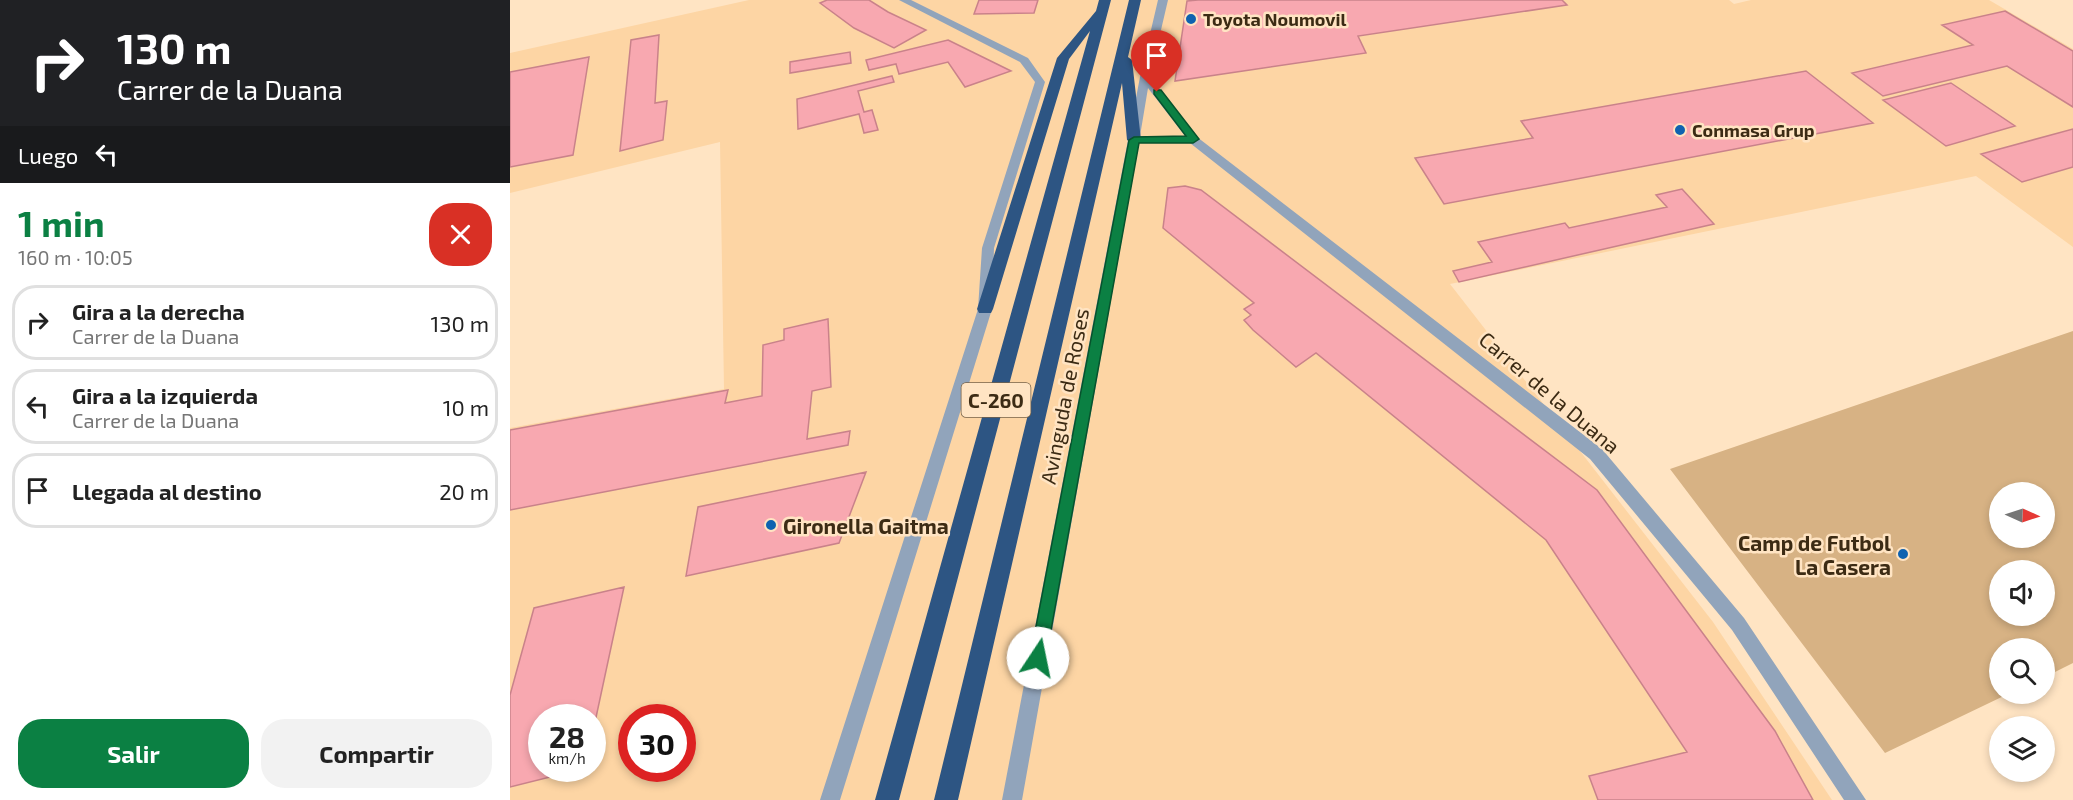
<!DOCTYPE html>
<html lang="es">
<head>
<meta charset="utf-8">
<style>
	:root { --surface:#fff; --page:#f2f2f2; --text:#222; --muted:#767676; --line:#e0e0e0; --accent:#0b8043 }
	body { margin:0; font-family:"Exo 2",sans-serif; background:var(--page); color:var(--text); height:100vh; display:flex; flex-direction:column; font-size:22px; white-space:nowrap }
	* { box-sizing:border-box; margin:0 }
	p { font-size:20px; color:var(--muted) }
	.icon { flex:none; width:33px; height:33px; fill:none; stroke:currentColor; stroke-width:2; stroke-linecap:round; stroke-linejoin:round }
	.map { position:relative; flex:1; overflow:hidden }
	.details { display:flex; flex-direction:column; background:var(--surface); width:510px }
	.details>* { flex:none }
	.guide { background:#202124; color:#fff; overflow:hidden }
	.needle { width:39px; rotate:93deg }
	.tools { position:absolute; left:1479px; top:482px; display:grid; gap:12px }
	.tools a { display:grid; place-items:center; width:66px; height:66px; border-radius:50%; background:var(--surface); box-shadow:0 3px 9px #0003; font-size:30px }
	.speed { position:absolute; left:18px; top:704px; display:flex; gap:12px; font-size:30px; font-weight:700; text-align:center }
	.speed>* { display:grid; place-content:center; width:78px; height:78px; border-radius:50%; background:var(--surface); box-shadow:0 3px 9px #0003; line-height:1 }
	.speed small { font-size:15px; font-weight:400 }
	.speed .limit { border:9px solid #d22; background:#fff; color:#111 }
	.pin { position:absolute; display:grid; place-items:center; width:51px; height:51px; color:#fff; margin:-62px -26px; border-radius:50% 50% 50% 0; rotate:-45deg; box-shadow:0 0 6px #0007 }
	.pin .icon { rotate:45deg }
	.me { position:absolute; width:66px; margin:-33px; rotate:11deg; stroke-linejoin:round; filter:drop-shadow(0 0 4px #0008) }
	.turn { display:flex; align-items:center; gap:21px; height:126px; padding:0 18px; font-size:27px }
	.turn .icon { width:78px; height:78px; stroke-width:2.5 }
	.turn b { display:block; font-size:42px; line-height:51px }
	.then { display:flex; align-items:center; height:57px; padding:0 18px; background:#0003; gap:12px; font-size:22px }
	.round { display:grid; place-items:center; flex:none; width:63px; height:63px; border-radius:24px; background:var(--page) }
	.overview { display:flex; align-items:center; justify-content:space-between; height:102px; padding:0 18px }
	h1 { font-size:36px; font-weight:700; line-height:45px; color:var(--accent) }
	.button { display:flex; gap:12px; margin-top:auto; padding:12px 18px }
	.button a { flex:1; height:69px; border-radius:24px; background:var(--accent); color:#fff; font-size:24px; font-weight:700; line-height:69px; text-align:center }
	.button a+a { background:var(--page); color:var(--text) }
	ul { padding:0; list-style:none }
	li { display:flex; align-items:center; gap:18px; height:75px; margin:0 12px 9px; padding:0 6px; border:3px solid var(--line); border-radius:24px }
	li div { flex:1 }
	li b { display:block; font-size:22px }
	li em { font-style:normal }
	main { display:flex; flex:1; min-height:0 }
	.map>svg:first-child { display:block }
	.built { fill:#fdd5a4; fill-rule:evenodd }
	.green { fill:#d7b284; fill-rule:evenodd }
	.building { fill:#f8a8b0; stroke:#c9828a; stroke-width:1.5 }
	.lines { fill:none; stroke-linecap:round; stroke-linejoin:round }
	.street { fill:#91a4bb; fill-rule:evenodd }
	.highway { fill:#2d5583; fill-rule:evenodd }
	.route { fill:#0b8043; stroke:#07532c; stroke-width:1.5 }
	.poi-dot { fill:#0f62b0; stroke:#ffe4c3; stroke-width:2 }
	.labels { text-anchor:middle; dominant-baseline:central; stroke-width:5; stroke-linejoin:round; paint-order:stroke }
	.far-poi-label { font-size:18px; font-weight:bold; fill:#3c2b14; stroke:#ffe4c3; text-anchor:start }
	.shield { fill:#ffe4c3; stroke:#766248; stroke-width:1.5 }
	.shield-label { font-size:20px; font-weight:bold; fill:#3c2b14 }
	.street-label { font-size:21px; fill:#3c2b14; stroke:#ffe4c3 }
	.poi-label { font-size:21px; font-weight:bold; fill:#3c2b14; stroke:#ffe4c3; text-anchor:start }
</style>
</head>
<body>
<main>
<section class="details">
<div class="guide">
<div class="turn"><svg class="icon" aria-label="right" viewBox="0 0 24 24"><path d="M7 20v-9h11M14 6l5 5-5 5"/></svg><div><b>130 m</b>Carrer de la Duana</div></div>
<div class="then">Luego<svg class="icon" aria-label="left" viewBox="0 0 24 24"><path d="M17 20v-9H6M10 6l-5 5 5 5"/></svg></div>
</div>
<div class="overview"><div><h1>1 min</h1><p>160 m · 10:05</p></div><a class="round" style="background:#d93025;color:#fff"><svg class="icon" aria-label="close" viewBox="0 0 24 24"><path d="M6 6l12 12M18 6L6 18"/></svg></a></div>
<ul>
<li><svg class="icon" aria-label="right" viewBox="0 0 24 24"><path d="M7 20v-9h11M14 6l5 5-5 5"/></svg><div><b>Gira a la derecha</b><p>Carrer de la Duana</p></div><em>130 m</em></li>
<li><svg class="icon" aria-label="left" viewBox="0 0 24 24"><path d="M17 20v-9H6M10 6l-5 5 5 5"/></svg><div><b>Gira a la izquierda</b><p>Carrer de la Duana</p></div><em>10 m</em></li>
<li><svg class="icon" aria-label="arrive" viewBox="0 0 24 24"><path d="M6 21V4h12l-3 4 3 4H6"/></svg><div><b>Llegada al destino</b></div><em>20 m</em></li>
</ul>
<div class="button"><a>Salir</a><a>Compartir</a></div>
</section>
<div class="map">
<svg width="1563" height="800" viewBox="0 0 1563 800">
	<rect width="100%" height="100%" fill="#ffe4c3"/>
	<path class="built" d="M239,0H1219L1224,4L1241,0H1479L1563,49V247L1466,176L940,284L1203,622L1322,800H0V428L214,389L210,142L0,193V53ZM32,717H82V768H32ZM122,717H172V768H122Z"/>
	<path class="green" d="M1563,331V663L1535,677L1534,648H1490V693H1500L1375,753L1160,469ZM1490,492H1534V537H1490ZM1490,570H1534V615H1490Z"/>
	<path class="building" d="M317,0H359L378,12L416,30L384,48L344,28L310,3Z
		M469,0H528L524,13L464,14Z
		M688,0H1052L1057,5L848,36L856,53L665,81L677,1Z
		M1495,11L1563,51V107L1497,66L1373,96L1342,73L1463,45L1432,25Z
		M149,35L145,103L157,101L153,140L110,151L121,40Z
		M438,40L501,71L455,87L438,62L389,74L386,64L359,70L356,60Z
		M340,52L341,63L280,73V62Z
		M79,57L63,155L0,167V72Z
		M1296,71L1363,123L934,204L905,158L1023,138L1011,121Z
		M382,76L384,82L348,91L354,112L362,110L368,130L354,133L349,114L288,129L287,99Z
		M1441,83L1505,126L1436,146L1373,100Z
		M1563,129V167L1512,182L1471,154Z
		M675,186L691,190L1087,490L1265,731L1303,800H1088L1079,776L1177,752L1036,540L806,353L786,367L743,330L734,320L741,315L734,309L744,303L653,228L658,188Z
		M1172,189L1204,224L949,282L943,271L982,262L968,242L1055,223L1059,228L1157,207L1146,195Z
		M318,319L321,387L302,391L297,439L340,431L338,445L0,510V430L218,390L215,403L252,396L253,345L274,340V329Z
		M356,472L329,543L176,576L188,507Z
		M114,587L82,736V717H32V768H76L0,787V695L24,608Z"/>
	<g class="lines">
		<path class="street" d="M389,0H401L518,58L535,82L484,248L482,309L330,800H310L468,309L472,248L525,82L510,62Z
			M648,0H658L640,77L687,137L1092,449L1234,618L1356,800H1334L1222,630L1080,459L680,143H629L512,800H492L630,77ZM638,88L675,136H630Z"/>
		<path class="highway" d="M589,0H601L389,800H365L580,31L559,59L483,309L481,313H469L467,309L547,58L586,11Z
			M619,0H631L618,57L622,60L631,140L624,144L617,140L612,83L448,800H424Z"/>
	</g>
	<path class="route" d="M644,90H651L689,139L683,143H629L536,658L534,664L528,667L522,664L520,658L619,140L624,137L676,136L644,94Z"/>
	<g class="poi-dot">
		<circle cx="681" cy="19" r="6"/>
		<circle cx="1170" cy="130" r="6"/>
		<circle cx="261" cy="525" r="6"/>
		<circle cx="1393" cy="554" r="6"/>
	</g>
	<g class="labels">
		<g class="far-poi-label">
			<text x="693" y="19">Toyota Noumovil</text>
			<text x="1182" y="130">Conmasa Grup</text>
		</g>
		<rect class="shield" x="451.5" y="383" width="69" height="34" rx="4.5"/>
		<g class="shield-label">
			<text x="486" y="400">C-260</text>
		</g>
		<g class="street-label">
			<text transform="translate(1040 392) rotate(40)">Carrer de la Duana</text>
			<text transform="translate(554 396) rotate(-79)">Avinguda de Roses</text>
		</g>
		<g class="poi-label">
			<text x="273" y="525">Gironella Gaitma</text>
			<text x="1381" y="542" text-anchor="end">Camp de Futbol<tspan x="1381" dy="24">La Casera</tspan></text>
		</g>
	</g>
</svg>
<div class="tools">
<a><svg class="needle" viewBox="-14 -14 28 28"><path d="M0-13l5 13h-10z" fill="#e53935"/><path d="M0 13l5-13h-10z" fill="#767676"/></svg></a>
<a><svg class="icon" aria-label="sound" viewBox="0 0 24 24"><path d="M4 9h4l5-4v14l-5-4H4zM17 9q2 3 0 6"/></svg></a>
<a><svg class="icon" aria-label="search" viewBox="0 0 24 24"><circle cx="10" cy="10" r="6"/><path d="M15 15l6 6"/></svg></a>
<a><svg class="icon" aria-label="layers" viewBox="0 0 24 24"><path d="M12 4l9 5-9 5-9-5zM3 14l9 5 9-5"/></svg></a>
</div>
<div class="speed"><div>28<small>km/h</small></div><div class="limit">30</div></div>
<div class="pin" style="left:647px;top:92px;background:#d93025"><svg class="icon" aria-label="arrive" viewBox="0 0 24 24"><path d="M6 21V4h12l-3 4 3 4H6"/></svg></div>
<svg class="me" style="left:528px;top:658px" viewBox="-20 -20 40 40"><circle r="19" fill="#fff"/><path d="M0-13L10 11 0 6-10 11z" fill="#0b8043"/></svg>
</div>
</main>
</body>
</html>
